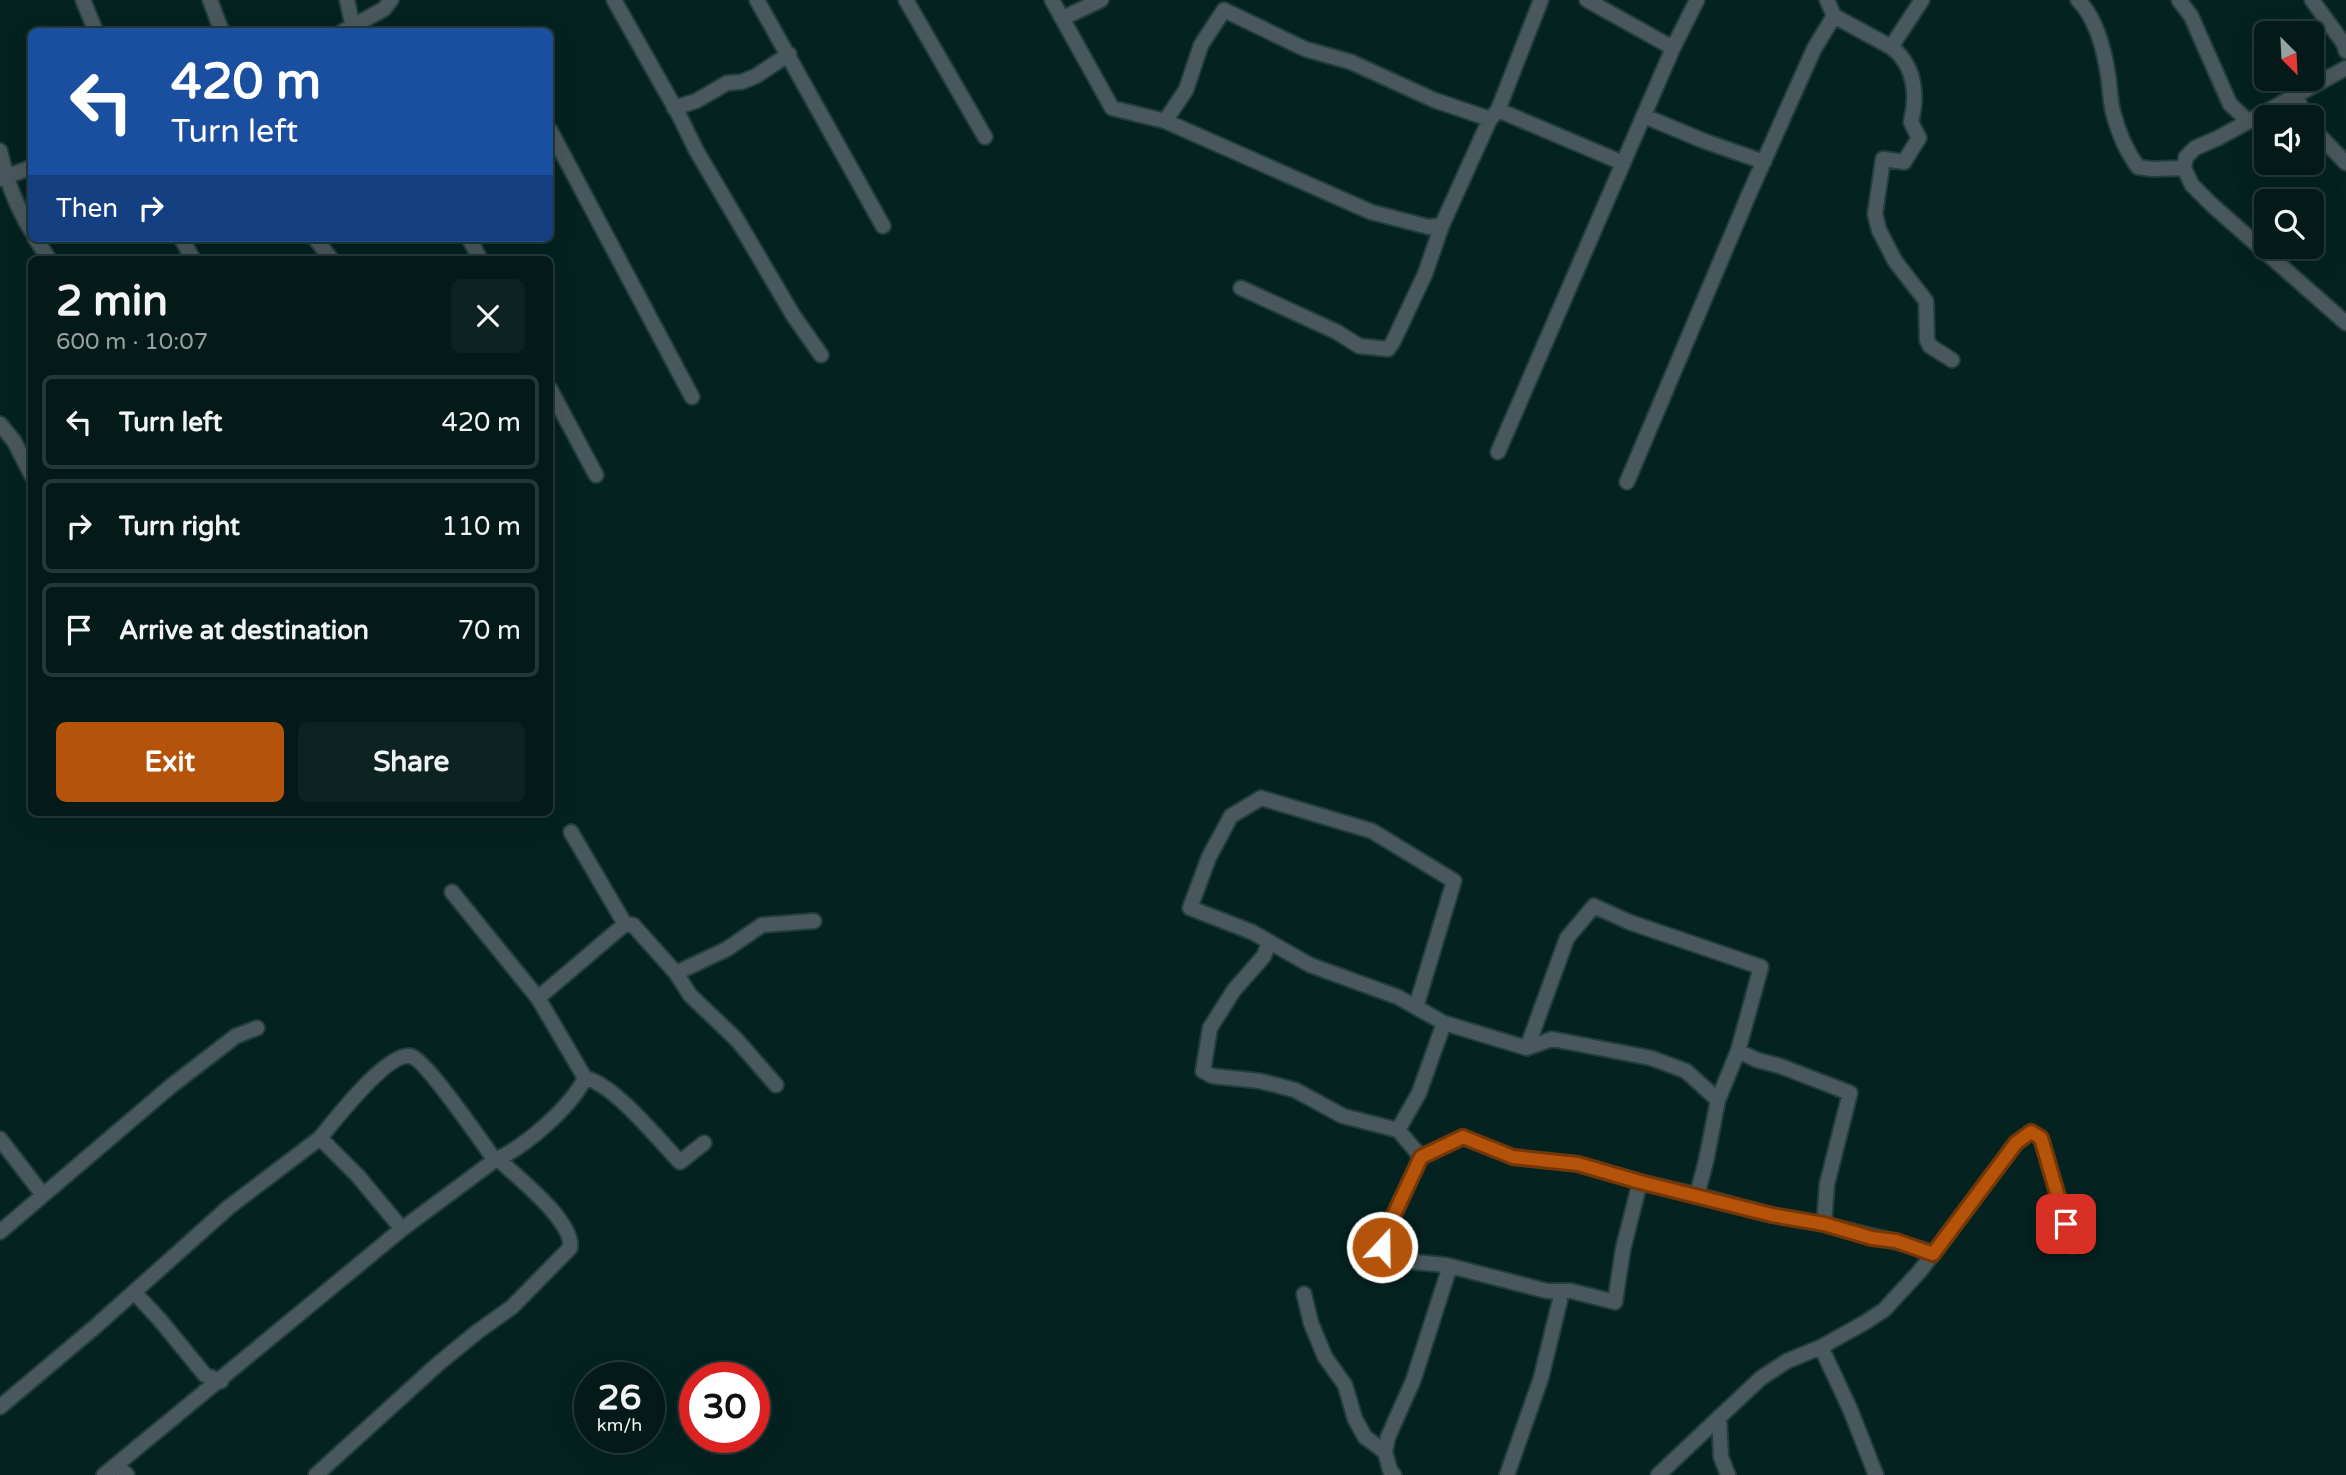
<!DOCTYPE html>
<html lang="en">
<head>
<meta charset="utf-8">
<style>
	:root { --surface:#031a18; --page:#0d2321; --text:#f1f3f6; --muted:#97a1a2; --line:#243837; --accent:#b45309 }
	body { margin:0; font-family:"Varela Round",sans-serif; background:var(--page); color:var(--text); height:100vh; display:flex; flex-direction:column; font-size:26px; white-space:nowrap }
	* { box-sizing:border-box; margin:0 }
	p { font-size:23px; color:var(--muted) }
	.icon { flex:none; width:38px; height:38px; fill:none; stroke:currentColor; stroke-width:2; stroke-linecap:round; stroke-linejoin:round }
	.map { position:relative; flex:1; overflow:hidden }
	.drawer { position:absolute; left:28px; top:256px; width:525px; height:560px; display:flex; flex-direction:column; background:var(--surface); border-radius:10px; box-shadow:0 7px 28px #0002,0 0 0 2px var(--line) }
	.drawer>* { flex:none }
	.top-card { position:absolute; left:28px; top:28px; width:525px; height:214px; border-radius:10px; box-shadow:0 7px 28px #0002,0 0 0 2px var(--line); background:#1a4fa0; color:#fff; overflow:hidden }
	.needle { width:46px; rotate:156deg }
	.buttons { position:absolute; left:2254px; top:21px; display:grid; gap:14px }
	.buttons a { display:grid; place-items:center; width:70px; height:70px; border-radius:10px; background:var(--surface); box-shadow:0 7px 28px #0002,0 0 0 2px var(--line); font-size:35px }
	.speed { position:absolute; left:574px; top:1362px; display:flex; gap:14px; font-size:35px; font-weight:700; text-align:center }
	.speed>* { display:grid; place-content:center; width:91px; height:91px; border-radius:50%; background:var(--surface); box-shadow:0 7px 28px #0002,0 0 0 2px var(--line); line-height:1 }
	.speed small { font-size:18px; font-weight:400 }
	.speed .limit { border:10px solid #d22; background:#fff; color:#111 }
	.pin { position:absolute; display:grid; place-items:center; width:60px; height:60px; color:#fff; margin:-30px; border-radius:14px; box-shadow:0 4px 10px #0006 }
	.me { position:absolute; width:77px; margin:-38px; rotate:21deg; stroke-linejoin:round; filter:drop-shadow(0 0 5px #0008) }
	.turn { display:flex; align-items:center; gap:24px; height:147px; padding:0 28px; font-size:32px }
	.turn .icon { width:91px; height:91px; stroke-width:2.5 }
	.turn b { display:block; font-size:49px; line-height:60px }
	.then { display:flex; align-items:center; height:66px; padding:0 28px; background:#0003; gap:14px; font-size:26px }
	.round { display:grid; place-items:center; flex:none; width:74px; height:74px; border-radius:10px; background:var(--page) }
	.overview { display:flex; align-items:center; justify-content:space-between; height:119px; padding:0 28px }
	h1 { font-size:42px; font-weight:700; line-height:52px }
	.cta { display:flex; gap:14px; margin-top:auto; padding:14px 28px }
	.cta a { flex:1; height:80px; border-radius:10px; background:var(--accent); color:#fff; font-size:28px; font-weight:700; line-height:80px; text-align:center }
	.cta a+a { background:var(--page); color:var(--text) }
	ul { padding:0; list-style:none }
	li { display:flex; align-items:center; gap:21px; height:94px; margin:0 14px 10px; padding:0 14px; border:4px solid var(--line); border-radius:10px }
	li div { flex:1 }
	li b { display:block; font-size:26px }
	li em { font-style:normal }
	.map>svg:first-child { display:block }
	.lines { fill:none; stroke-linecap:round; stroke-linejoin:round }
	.minor-casing { stroke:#223e3c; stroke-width:18 }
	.minor { stroke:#49585c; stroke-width:14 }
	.route-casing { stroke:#753606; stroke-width:18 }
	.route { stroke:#b45309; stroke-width:12 }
</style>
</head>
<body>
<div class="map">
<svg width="2346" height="1475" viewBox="0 0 2346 1475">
	<rect width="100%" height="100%" fill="#042220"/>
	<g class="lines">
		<g class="minor-casing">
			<path id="minor" d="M83,0L96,32
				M210,0L222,32
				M347,0L354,32
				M614,0L679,115L696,150L793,315L821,355
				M757,0L883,226
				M906,0L985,137
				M1052,0L1112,108L1165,121L1371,212L1429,227L1442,225L1490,119L1434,100L1351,62L1305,49L1224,10L1201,45L1186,90L1165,121
				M1587,0L1673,48
				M1827,0L1834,16L1891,47C1915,65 1918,95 1911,122L1919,138L1904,162L1883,159L1875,214L1879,230L1895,261L1926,301L1927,340L1930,346L1952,360
				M2078,0C2096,18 2104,49 2108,75C2110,87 2110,100 2113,112C2118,131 2126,151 2138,167L2152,169L2184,168
				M2179,0L2191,16L2230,104L2248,121
				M2312,0L2344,44L2346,51
				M1063,18L1101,0
				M342,32L384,9L391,0
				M1891,47L1922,0
				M2346,68L2218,138L2195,148L2186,157L2184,168L2192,185L2212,205L2346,323
				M2296,95L2305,117
				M674,108L696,101L727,83L741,82L756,76L789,54
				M1498,110L1623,163
				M1493,116L1498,110L1541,0
				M1644,116L1704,141L1764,162
				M2312,128L2346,163
				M550,130L692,397
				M0,151C6,179 17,208 32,232
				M0,179L32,167
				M35,238L49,259
				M181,238L193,259
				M315,238L331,259
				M469,238L480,259
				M1241,288L1337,332L1359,346L1388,349L1393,342L1425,274L1442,225
				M550,389L596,475
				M0,424L14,441L32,476
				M1498,452L1673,48L1697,0
				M1627,482L1746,201L1814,49L1834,16
				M571,832L625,924
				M452,892L538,998L585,1078
				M1269,942L1264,956L1234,990L1210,1028L1203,1071L1212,1076L1260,1081L1295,1090L1343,1116L1398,1130
				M676,973L727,949L762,925L814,921
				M538,998L625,924L633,925L676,973L690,995L736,1039L776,1085
				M1416,1007L1454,881L1372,831L1261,798L1231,816L1209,857L1190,908L1252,932L1310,965L1398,997L1444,1023
				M1527,1048L1567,938L1594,906L1629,922L1761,967L1738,1051
				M585,1078C614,1084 658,1139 680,1162L704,1143
				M0,1139L43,1195
				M1421,1157L1463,1137L1513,1157L1578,1164L1640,1182
				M495,1160C525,1147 571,1107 585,1078
				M1824,1224C1860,1234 1898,1240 1933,1253
				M0,1232L171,1086L236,1036L257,1028
				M1450,1266L1547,1291H1571L1615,1302L1623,1249L1640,1182L1697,1195L1706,1161L1718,1100
				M134,1292L160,1320L205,1375L221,1381
				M1304,1294L1311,1323L1325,1357L1345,1385L1355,1419L1365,1437L1385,1452
				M1821,1347L1850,1409L1876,1475
				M0,1407L96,1326L229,1207L320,1138L358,1176L402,1229
				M1719,1417L1721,1457L1728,1475
				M116,1465L402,1229L495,1160C483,1144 425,1058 410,1056C386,1053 335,1120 320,1138
				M104,1475L116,1465L127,1475
				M316,1475L438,1364L477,1332L512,1307L570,1248C575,1222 516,1176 498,1159
				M1394,1475L1390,1470L1385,1452L1388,1437L1413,1381L1450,1266C1438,1263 1393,1262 1388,1257C1381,1251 1383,1244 1384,1236L1421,1157L1398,1130L1419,1093L1444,1023L1527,1048L1552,1039L1651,1058L1686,1071L1718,1100L1738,1051L1757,1060L1780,1066L1850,1093L1827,1184L1824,1224L1772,1215L1697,1195
				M1507,1475L1541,1378L1560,1300
				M1658,1475L1761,1378L1787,1361L1821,1347L1864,1323L1884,1310L1920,1271L2016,1143L2031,1132L2041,1138L2073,1246"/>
		</g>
		<use href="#minor" class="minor"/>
	</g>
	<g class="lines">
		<g class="route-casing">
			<path id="route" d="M1382,1247L1384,1236L1421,1157L1463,1137L1513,1157L1578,1164L1640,1182L1772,1215L1824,1224L1872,1238L1896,1241L1933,1254L2016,1143L2031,1132L2041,1138L2066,1224"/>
		</g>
		<use href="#route" class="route"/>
	</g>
</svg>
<div class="buttons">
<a><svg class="needle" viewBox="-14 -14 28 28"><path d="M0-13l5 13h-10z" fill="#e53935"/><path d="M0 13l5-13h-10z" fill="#97a1a2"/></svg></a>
<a><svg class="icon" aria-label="sound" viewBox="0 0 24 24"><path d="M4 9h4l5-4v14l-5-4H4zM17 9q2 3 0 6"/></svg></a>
<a><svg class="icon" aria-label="search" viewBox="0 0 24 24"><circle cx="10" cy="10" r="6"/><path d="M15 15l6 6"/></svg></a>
</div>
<div class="speed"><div>26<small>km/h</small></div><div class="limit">30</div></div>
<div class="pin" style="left:2066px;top:1224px;background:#d93025"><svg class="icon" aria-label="arrive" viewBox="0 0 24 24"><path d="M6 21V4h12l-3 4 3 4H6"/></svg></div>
<svg class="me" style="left:1382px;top:1247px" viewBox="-20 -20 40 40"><circle r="17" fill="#b45309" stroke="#fff" stroke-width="3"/><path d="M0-11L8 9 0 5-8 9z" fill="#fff"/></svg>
<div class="top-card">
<div class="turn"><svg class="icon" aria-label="left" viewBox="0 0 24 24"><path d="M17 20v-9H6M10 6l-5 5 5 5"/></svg><div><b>420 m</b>Turn left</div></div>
<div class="then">Then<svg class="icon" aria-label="right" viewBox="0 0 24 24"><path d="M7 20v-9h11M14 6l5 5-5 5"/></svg></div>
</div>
<section class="drawer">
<div class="overview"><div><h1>2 min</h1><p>600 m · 10:07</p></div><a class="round"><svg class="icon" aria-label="close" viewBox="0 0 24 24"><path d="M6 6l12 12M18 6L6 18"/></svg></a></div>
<ul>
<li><svg class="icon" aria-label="left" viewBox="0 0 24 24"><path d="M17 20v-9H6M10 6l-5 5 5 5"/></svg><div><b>Turn left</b></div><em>420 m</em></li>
<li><svg class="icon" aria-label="right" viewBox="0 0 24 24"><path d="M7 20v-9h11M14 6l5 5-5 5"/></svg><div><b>Turn right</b></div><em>110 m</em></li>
<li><svg class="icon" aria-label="arrive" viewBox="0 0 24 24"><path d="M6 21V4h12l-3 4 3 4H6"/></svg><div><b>Arrive at destination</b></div><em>70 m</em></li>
</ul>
<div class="cta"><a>Exit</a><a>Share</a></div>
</section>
</div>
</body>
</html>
